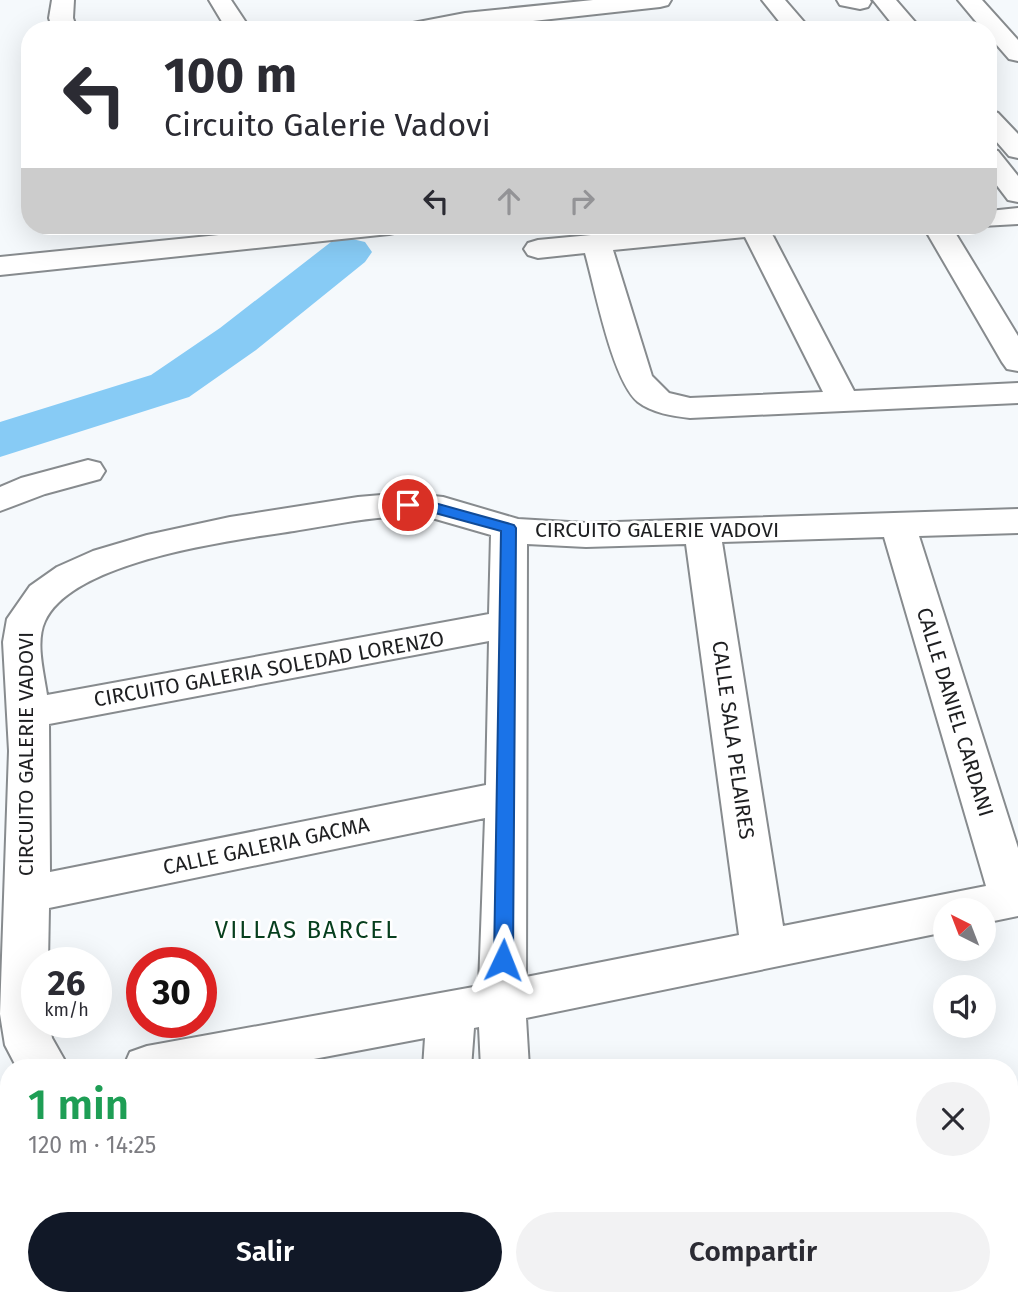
<!DOCTYPE html>
<html lang="es">
<head>
<meta charset="utf-8">
<style>
	:root { --surface:#fff; --page:#f2f2f3; --text:#2b2b33; --muted:#7c7c81; --accent:#111827 }
	body { margin:0; font-family:"Fira Sans",sans-serif; background:var(--page); color:var(--text); height:100vh; display:flex; flex-direction:column; font-size:26px; white-space:nowrap }
	* { box-sizing:border-box; margin:0 }
	p { font-size:23px; color:var(--muted) }
	.icon { flex:none; width:38px; height:38px; fill:none; stroke:currentColor; stroke-width:2; stroke-linecap:round; stroke-linejoin:round }
	.map { position:relative; flex:1; overflow:hidden }
	.panel { position:absolute; left:0px; top:1059px; width:1018px; height:247px; display:flex; flex-direction:column; background:var(--surface); border-radius:28px 28px 0 0; box-shadow:0 7px 28px #0002 }
	.panel>* { flex:none }
	.top-card { position:absolute; left:21px; top:21px; width:976px; height:214px; border-radius:28px; box-shadow:0 7px 28px #0002; background:#fff; color:var(--text); overflow:hidden }
	.needle { width:46px; rotate:318deg }
	.controls { position:absolute; left:933px; top:898px; display:grid; gap:14px }
	.controls a { display:grid; place-items:center; width:63px; height:63px; border-radius:50%; background:var(--surface); box-shadow:0 7px 28px #0002; font-size:35px }
	.speed { position:absolute; left:21px; top:947px; display:flex; gap:14px; font-size:35px; font-weight:700; text-align:center }
	.speed>* { display:grid; place-content:center; width:91px; height:91px; border-radius:50%; background:var(--surface); box-shadow:0 7px 28px #0002; line-height:1 }
	.speed small { font-size:18px; font-weight:400 }
	.speed .limit { border:10px solid #d22; background:#fff; color:#111 }
	.pin { position:absolute; display:grid; place-items:center; width:60px; height:60px; color:#fff; margin:-30px; border:4px solid #fff; border-radius:50%; box-shadow:0 2px 7px #0007 }
	.me { position:absolute; width:77px; margin:-38px; rotate:2deg; stroke-linejoin:round; filter:drop-shadow(0 0 5px #0008) }
	.turn { display:flex; align-items:center; gap:24px; height:147px; padding:0 28px; font-size:32px }
	.turn .icon { width:91px; height:91px; stroke-width:2.5 }
	.turn b { display:block; font-size:49px; line-height:60px }
	.lanes { display:flex; align-items:center; height:66px; padding:0 28px; background:#0003; justify-content:center; gap:35px; direction:ltr }
	.lanes .off { opacity:.35 }
	.round { display:grid; place-items:center; flex:none; width:74px; height:74px; border-radius:37px; background:var(--page) }
	.overview { display:flex; align-items:center; justify-content:space-between; height:119px; padding:0 28px }
	h1 { font-size:42px; font-weight:600; line-height:52px; color:#1e9e55 }
	.cta { display:flex; gap:14px; margin-top:auto; padding:14px 28px }
	.cta a { flex:1; height:80px; border-radius:42px; background:var(--accent); color:#fff; font-size:28px; font-weight:600; line-height:80px; text-align:center }
	.cta a+a { background:var(--page); color:var(--text) }
	.map>svg:first-child { display:block }
	.lines { fill:none; stroke-linecap:round; stroke-linejoin:round }
	.river { fill:#87cbf5; fill-rule:evenodd }
	.minor-casing { stroke:#878b8e; stroke-width:4 }
	.minor { fill:#fff; fill-rule:evenodd }
	.route { fill:#1a73e8; stroke:#114b97; stroke-width:2 }
	.labels { text-anchor:middle; dominant-baseline:central; stroke-width:5; stroke-linejoin:round; paint-order:stroke }
	.street-label { font-size:21px; fill:#1e1f21; stroke:#fff }
	.quarter-label { font-size:24px; letter-spacing:2px; fill:#073f1e; stroke:#fff }
</style>
</head>
<body>
<div class="map">
<svg width="1018" height="1304" viewBox="0 0 1018 1304">
	<rect width="100%" height="100%" fill="#f5f9fc"/>
	<g class="lines">
		<path class="river" d="M348,238L365,242L372,252L365,262L256,350L189,397L0,457V422L151,375L220,328L331,242Z"/>
		<g class="minor-casing">
			<path id="minor" d="M52,0H74L73,18L77,30H53L49,18Z
				M209,0H231L251,30H227Z
				M593,0H671L668,5L660,7L450,30L409,28L413,23L465,13Z
				M762,0H785L811,30H786Z
				M837,0H870L871,2L868,7L860,9L840,5Z
				M873,0H896L922,30H897Z
				M958,0H982L1018,40V61L1009,59L989,36V30H983Z
				M989,110L998,113L1018,134V158L1009,156L989,133Z
				M989,149L998,151L1018,176V202L1008,200L989,175Z
				M1018,208V224L982,226H989V211Z
				M308,226H403L399,232L389,234L0,275V257Z
				M686,226H783L779,232L772,234L854,391L1018,383V403L690,418C673,416 652,413 638,402C612,380 595,288 585,253L538,258L528,255L524,249L528,243L538,240ZM745,237L823,392L690,398L669,393L652,376L613,250Z
				M923,226H951L1018,336V371L1007,369L1002,362Z
				M88,460L100,463L105,471L100,479L45,494L0,511V487L21,478Z
				M405,493L443,497L518,519L586,523L1018,509V533L919,536L1018,848V916L984,923V910H945V932L526,1018L529,1068H481L479,1027L474,1028L471,1068H423L425,1038L266,1068H123L130,1052L147,1046L479,986L485,818L49,908L48,962H37V1022H49L52,1038L69,1068H17L5,1045L0,1014L9,751L3,642L7,619L30,586L57,567L93,551L147,535L230,517L358,497ZM390,517L432,518L491,535L489,614L47,695C44,673 35,642 45,621C73,560 234,540 294,531C326,526 358,519 390,517ZM884,537L986,886L783,926L722,542ZM527,544L586,547L686,544L739,935L526,977ZM489,641L486,785L50,872L49,724Z
				M1018,1139V1187L1010,1189V1141Z
				M387,1297H470L467,1304H384Z"/>
		</g>
		<use href="#minor" class="minor"/>
	</g>
	<path class="route" d="M408,500H424L514,525L516,528L513,960L510,965L503,968L497,965L494,960L501,531L424,510L403,508L401,505L403,501Z"/>
	<g class="labels">
		<g class="street-label">
			<text x="657" y="530">CIRCUITO GALERIE VADOVI</text>
			<text transform="translate(269 669) rotate(-10)">CIRCUITO GALERIA SOLEDAD LORENZO</text>
			<text transform="translate(955 712) rotate(73)">CALLE DANIEL CARDANI</text>
			<text transform="translate(733 740) rotate(82)">CALLE SALA PELAIRES</text>
			<text transform="translate(26 754) rotate(-90)">CIRCUITO GALERIE VADOVI</text>
			<text transform="translate(266 846) rotate(-12)">CALLE GALERIA GACMA</text>
		</g>
		<g class="quarter-label">
			<text x="307" y="930">VILLAS BARCEL</text>
		</g>
	</g>
</svg>
<div class="controls">
<a><svg class="needle" viewBox="-14 -14 28 28"><path d="M0-13l5 13h-10z" fill="#e53935"/><path d="M0 13l5-13h-10z" fill="#7c7c81"/></svg></a>
<a><svg class="icon" aria-label="sound" viewBox="0 0 24 24"><path d="M4 9h4l5-4v14l-5-4H4zM17 9q2 3 0 6"/></svg></a>
</div>
<div class="speed"><div>26<small>km/h</small></div><div class="limit">30</div></div>
<div class="pin" style="left:408px;top:505px;background:#d93025"><svg class="icon" aria-label="arrive" viewBox="0 0 24 24"><path d="M6 21V4h12l-3 4 3 4H6"/></svg></div>
<svg class="me" style="left:503px;top:960px" viewBox="-20 -20 40 40"><path d="M0-17L14 15 0 8-14 15z" fill="#1a73e8" stroke="#fff" stroke-width="4"/></svg>
<div class="top-card">
<div class="turn"><svg class="icon" aria-label="left" viewBox="0 0 24 24"><path d="M17 20v-9H6M10 6l-5 5 5 5"/></svg><div><b>100 m</b>Circuito Galerie Vadovi</div></div>
<div class="lanes"><svg class="icon" aria-label="left" viewBox="0 0 24 24"><path d="M17 20v-9H6M10 6l-5 5 5 5"/></svg><svg class="icon off" aria-label="ahead" viewBox="0 0 24 24"><path d="M12 20V5M6 11l6-6 6 6"/></svg><svg class="icon off" aria-label="right" viewBox="0 0 24 24"><path d="M7 20v-9h11M14 6l5 5-5 5"/></svg></div>
</div>
<section class="panel">
<div class="overview"><div><h1>1 min</h1><p>120 m · 14:25</p></div><a class="round"><svg class="icon" aria-label="close" viewBox="0 0 24 24"><path d="M6 6l12 12M18 6L6 18"/></svg></a></div>
<div class="cta"><a>Salir</a><a>Compartir</a></div>
</section>
</div>
</body>
</html>
